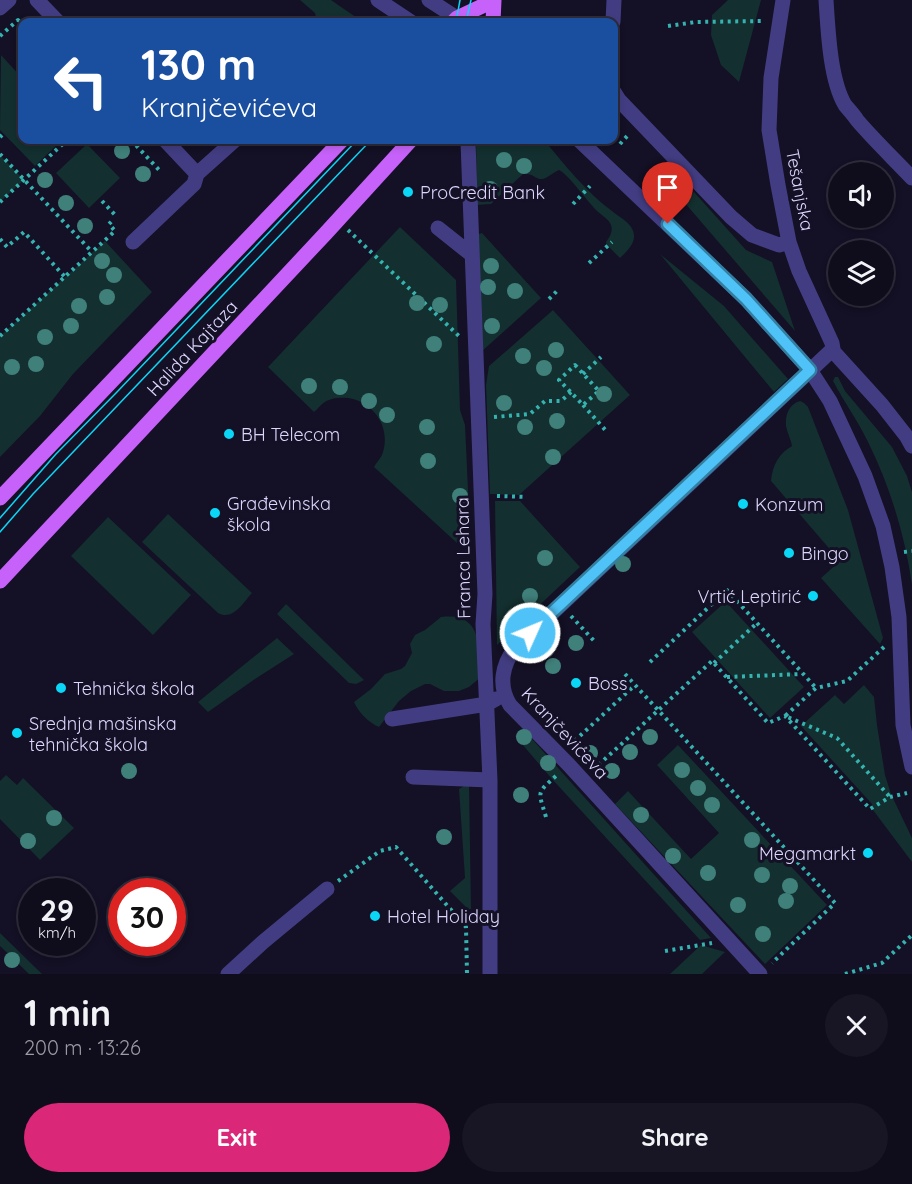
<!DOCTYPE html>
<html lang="en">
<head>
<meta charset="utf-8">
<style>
	:root { --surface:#0f0c1c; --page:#181525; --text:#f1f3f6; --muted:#9b9ba3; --line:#2f2c3b; --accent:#db2777 }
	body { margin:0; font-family:Quicksand,sans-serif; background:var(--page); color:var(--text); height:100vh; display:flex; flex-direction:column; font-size:22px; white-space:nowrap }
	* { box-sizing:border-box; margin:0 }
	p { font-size:20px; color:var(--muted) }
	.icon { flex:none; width:33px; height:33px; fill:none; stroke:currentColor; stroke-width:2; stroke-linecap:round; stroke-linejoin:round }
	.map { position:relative; height:974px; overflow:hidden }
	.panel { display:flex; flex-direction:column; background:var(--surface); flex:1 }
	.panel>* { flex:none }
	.banner { position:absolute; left:18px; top:18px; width:600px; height:126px; border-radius:12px; box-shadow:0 3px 9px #0003,0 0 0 2px var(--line); background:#1a4fa0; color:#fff; overflow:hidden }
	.fabs { position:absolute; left:828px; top:162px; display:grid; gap:12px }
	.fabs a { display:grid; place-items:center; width:66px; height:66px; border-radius:50%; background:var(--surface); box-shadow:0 3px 9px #0003,0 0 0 2px var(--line); font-size:30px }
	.speed { position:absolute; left:18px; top:878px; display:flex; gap:12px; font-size:30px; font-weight:700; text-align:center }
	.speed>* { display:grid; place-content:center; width:78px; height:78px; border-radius:50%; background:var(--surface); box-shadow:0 3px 9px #0003,0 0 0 2px var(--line); line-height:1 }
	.speed small { font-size:15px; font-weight:400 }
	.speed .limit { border:9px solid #d22; background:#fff; color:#111 }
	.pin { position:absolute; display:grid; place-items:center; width:51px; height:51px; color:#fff; margin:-62px -26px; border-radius:50% 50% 50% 0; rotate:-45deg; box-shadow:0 0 6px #0007 }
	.pin .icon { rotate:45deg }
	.me { position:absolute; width:66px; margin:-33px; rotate:46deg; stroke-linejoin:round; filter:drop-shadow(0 0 4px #0008) }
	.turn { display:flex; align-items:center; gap:21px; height:126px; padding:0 24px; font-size:27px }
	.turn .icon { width:78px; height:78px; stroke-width:2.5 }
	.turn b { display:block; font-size:42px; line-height:51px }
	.round { display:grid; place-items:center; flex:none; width:63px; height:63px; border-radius:32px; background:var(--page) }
	.summary { display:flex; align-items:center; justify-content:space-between; height:102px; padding:0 24px }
	h1 { font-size:36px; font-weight:800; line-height:45px }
	.cta { display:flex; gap:12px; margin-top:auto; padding:12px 24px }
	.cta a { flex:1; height:69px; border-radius:36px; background:var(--accent); color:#fff; font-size:24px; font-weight:800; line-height:69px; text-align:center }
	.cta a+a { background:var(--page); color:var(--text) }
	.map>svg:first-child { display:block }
	.green { fill:#132f2f }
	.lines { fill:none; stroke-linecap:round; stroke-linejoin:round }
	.path { stroke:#34b3b0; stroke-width:4; stroke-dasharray:3 4.5; stroke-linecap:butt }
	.minor { stroke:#423d82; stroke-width:15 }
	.major { stroke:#c662f9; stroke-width:15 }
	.tram { stroke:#0ad6f5; stroke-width:1.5 }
	.tree { fill:#40807b }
	.route-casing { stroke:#337fa1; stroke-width:15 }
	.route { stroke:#4fc3f7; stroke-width:10 }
	.poi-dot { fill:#0ad6f5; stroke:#141025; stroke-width:2 }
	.labels { text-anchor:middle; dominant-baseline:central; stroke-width:6; stroke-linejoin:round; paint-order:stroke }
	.street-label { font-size:18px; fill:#dcd6fd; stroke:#141025 }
	.poi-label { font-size:18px; fill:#dcd6fd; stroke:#141025; text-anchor:start }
</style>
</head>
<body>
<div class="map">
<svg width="912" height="974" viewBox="0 0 912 974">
	<rect width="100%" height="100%" fill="#141025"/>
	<path class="green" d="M300,0H331L363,22H317L315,13Z
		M728,0H761L739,82L721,65L711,35L712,15Z
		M1,55L22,78V140H62L35,166L0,130Z
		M476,140H544C565,165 586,192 612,211C620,218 633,223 634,235C635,244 626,252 620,258L607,245L606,242C610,237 614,230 610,223C608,219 600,214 596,210C587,201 568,174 559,170C554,172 546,179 542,179C534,179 534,173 523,174L491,204L477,205Z
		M87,144L120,178L89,208L56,173Z
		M0,155L24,180L0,202Z
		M694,192L746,250L772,262L795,331L684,202Z
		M400,227L456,280L460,410L465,425L470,532C468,540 465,543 457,543L374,467C376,463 380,459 382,455C392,428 374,402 348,398C341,397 330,398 325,402C321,404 318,409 314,412L268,367Z
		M482,233L541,298L481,352L476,235Z
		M105,241L152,292L73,374L40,416L0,457V336Z
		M660,254L724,306L788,379L774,392Z
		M553,310L630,395L519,495L490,494L486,385L489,366Z
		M835,377H838L845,391L892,447L907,476L912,492V585C905,536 890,486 868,442C858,421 844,402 833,381Z
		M800,401L804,403L808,407L848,510L883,638L880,644L821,578L840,561L771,481C772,466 779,453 792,446C791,439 787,433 786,426C785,415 789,404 800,401Z
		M495,501H520L580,567L497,645Z
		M168,514L252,593C243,603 233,621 218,613L142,542Z
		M108,517L191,595L153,635L71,556Z
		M724,603L729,605L804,687L770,718L692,632Z
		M286,604L364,680L356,684L349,683L277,614Z
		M441,617C483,612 478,646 481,677L469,687L459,691H444L430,684H425L411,691L399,701L379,727C369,723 358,712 354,702L371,689L385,674L401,669L405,666L412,653L410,644L415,635L425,630Z
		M277,638L294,654L255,679L208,712L198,702Z
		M864,685L874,697L877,725L885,775L891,794L912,838V862L873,810L872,804L801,726L835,695L844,704Z
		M523,729L711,938L700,940L552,779L515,736Z
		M678,745L827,905L765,964L615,804L628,791L691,859L719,833L657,765Z
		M6,775L17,785L23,778L74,828L40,860L0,819V781Z
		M469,783L471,909H468L450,891L465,878L459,789Z
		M0,933L42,974H29L0,946Z
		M701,945L725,952L702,974H670Z"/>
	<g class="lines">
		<path class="path" d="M668,26L696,22L763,21
			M0,36L18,20L22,25
			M0,137L2,135
			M131,140L161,172
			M620,144L629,134
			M0,154L92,252
			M102,201L116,216
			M0,202L67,140
			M573,204L590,186
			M348,230L460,337
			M0,239L7,247L24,232L65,277
			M589,263L612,242
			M549,299L557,291
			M0,336L115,231L109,224L112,221
			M575,365L599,391L583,405L559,380Z
			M583,374L601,357
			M583,405L608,433
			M494,417L530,414L545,401H561L571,392
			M497,496L527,497
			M904,552L912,551
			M571,616L596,643
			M884,647L847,681L816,688L785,716L837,738L890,797
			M650,662L727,590L816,688
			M714,663L757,623
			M625,674L835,903L772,963
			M727,677L802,674
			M569,746L635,685
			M593,770L712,661L768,723L785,716L870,809L890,797L907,793
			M546,817C538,790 536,794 557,775
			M338,881L380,851L396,847L466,927L467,974
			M665,951L712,943
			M845,974L882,963L912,935"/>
		<path class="minor" d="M37,0L58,22
			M378,0L411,22
			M429,0L463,22
			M826,0C828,30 830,80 845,105C849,110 854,115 857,120C874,140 894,159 912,178
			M0,8L9,0
			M613,22L614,0
			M614,92L619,100L731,217L752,235L779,245L789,242
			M165,140L197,174L235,140
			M579,140L746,299L810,370L830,401L865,476L883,526L892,567L899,617L903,725L912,767
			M468,142L485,594L483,624L490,780V974
			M438,228L472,255
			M133,242L194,184L197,174
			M832,350L882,405L907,437L912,446
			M392,719L487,704L496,699
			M413,777L490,780
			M228,974L263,942L327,889
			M760,974L568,764L510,705C498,686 502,665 515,648L833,349L832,343L799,271L789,242L778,185L769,130L771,78L783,0"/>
		<path class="major" d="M453,22L457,18L493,1
			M493,22L494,0
			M0,498L342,140
			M0,581L326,233L411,140"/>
		<path class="tram" d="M456,22L460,0
			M466,22L471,0
			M0,518L56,454L117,392L357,140
			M0,532L33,494L371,140"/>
	</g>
	<g class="tree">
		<circle cx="122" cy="151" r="8"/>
		<circle cx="504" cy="160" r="8"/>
		<circle cx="524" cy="166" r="8"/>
		<circle cx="143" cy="174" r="8"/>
		<circle cx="45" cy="180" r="8"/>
		<circle cx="490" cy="189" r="8"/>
		<circle cx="66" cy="203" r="8"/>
		<circle cx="85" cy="226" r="8"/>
		<circle cx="102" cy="261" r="8"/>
		<circle cx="491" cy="266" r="8"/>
		<circle cx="114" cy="275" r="8"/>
		<circle cx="488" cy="287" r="8"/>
		<circle cx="515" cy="291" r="8"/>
		<circle cx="107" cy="297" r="8"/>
		<circle cx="417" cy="303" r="8"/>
		<circle cx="440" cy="305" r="8"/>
		<circle cx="79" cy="306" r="8"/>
		<circle cx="71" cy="326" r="8"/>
		<circle cx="492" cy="326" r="8"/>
		<circle cx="45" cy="337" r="8"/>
		<circle cx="434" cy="344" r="8"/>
		<circle cx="556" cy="350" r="8"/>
		<circle cx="523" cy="356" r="8"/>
		<circle cx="36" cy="364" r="8"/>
		<circle cx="12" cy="367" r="8"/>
		<circle cx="544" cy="368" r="8"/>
		<circle cx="309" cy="386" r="8"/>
		<circle cx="340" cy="387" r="8"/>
		<circle cx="604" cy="394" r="8"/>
		<circle cx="369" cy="401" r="8"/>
		<circle cx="504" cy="403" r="8"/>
		<circle cx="387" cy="415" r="8"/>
		<circle cx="557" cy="421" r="8"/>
		<circle cx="427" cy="427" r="8"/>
		<circle cx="525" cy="427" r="8"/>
		<circle cx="553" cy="457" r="8"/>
		<circle cx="428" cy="461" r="8"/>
		<circle cx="460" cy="496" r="8"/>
		<circle cx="545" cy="558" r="8"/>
		<circle cx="623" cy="564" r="8"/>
		<circle cx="530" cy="596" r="8"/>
		<circle cx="576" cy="643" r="8"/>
		<circle cx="553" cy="666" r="8"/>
		<circle cx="524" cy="737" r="8"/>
		<circle cx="650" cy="737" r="8"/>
		<circle cx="630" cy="752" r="8"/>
		<circle cx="590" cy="753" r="8"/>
		<circle cx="548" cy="763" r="8"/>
		<circle cx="682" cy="770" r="8"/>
		<circle cx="129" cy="771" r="8"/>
		<circle cx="612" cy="771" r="8"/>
		<circle cx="698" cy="788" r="8"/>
		<circle cx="521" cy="795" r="8"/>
		<circle cx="712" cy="805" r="8"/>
		<circle cx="641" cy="815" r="8"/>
		<circle cx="54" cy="818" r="8"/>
		<circle cx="444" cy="837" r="8"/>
		<circle cx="752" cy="840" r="8"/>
		<circle cx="28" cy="841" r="8"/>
		<circle cx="673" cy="856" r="8"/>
		<circle cx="708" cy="873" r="8"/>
		<circle cx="762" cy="875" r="8"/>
		<circle cx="790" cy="886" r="8"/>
		<circle cx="786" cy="901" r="8"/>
		<circle cx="738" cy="905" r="8"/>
		<circle cx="763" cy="934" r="8"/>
		<circle cx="12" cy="960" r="8"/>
	</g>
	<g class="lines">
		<g class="route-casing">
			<path id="route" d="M530,633L810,370L746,299L668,224"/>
		</g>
		<use href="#route" class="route"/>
	</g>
	<g class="poi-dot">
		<circle cx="408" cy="192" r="6"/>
		<circle cx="229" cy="434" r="6"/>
		<circle cx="743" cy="504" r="6"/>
		<circle cx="215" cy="513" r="6"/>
		<circle cx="789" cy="553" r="6"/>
		<circle cx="813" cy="596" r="6"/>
		<circle cx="576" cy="683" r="6"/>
		<circle cx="61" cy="688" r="6"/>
		<circle cx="17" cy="733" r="6"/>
		<circle cx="868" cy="853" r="6"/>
		<circle cx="375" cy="916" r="6"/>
	</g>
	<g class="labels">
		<g class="street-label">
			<text transform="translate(800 190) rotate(79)">Tešanjska</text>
			<text transform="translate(192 348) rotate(-47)">Halida Kajtaza</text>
			<text transform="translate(463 558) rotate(-91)">Franca Lehara</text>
			<text transform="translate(565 733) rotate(47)">Kranjčevićeva</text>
		</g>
		<g class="poi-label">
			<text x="420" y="192">ProCredit Bank</text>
			<text x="241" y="434">BH Telecom</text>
			<text x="227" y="503">Građevinska<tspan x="227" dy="21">škola</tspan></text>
			<text x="755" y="504">Konzum</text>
			<text x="801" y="553">Bingo</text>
			<text x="801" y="596" text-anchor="end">Vrtić Leptirić</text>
			<text x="588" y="683">Boss</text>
			<text x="73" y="688">Tehnička škola</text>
			<text x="29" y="723">Srednja mašinska<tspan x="29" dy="21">tehnička škola</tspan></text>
			<text x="856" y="853" text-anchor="end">Megamarkt</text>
			<text x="387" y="916">Hotel Holiday</text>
		</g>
	</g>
</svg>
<div class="fabs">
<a><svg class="icon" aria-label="sound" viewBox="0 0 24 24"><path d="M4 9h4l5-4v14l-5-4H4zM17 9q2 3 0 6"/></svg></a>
<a><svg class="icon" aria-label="layers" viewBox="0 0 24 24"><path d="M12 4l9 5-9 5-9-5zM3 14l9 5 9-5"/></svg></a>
</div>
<div class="speed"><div>29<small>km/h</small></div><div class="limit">30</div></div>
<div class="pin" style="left:668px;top:224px;background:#d93025"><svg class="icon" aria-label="arrive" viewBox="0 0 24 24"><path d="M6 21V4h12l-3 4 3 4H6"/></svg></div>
<svg class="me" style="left:530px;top:633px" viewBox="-20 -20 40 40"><circle r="17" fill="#4fc3f7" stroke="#fff" stroke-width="3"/><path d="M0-11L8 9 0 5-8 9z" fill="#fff"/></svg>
<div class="banner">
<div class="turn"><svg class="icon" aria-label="left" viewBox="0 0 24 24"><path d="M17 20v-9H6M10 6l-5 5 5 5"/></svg><div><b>130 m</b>Kranjčevićeva</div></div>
</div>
</div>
<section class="panel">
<div class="summary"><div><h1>1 min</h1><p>200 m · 13:26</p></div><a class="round"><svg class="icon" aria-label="close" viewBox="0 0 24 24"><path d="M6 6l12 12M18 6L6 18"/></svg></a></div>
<div class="cta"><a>Exit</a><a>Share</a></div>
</section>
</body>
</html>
